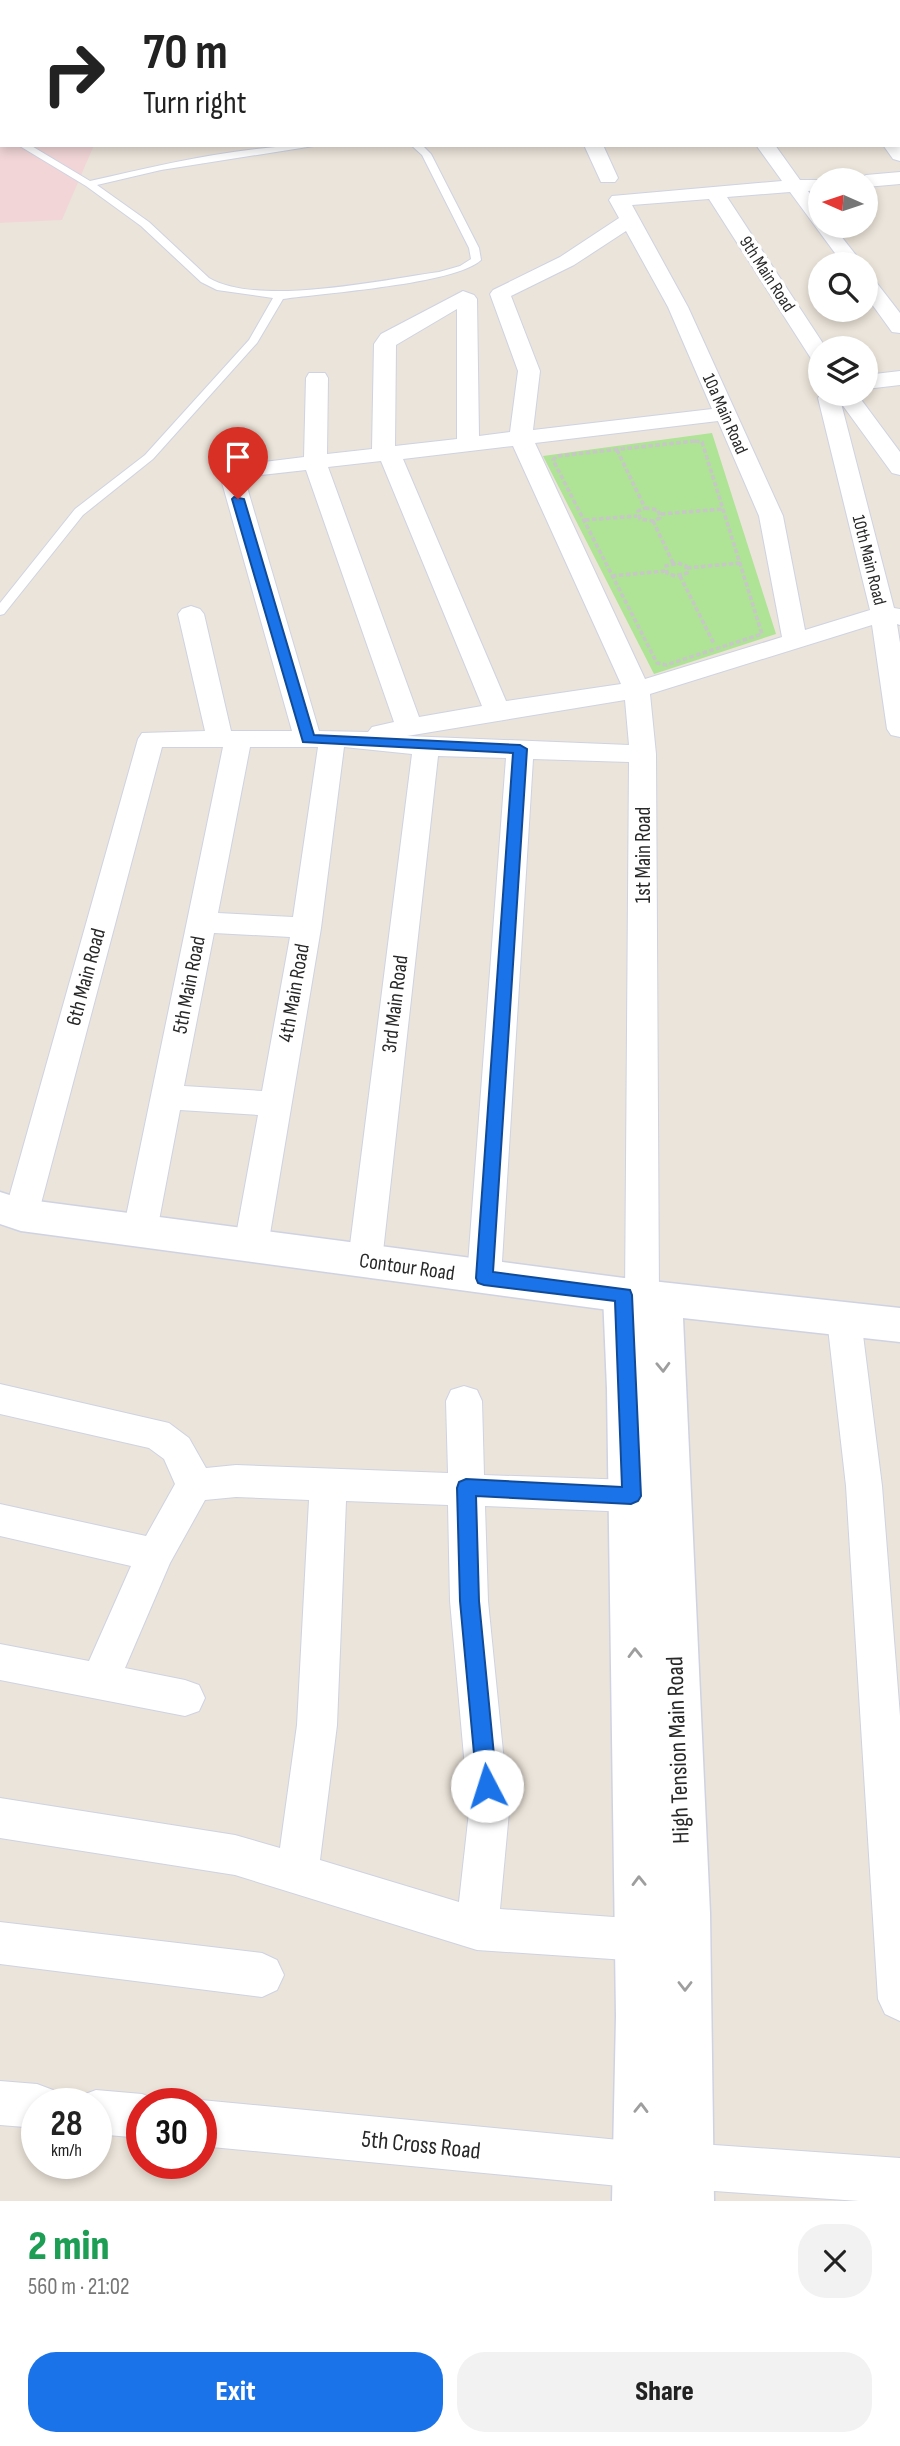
<!DOCTYPE html>
<html lang="en">
<head>
<meta charset="utf-8">
<style>
	:root { --surface:#fff; --page:#f2f2f2; --text:#222; --muted:#767676; --accent:#1a73e8 }
	body { margin:0; font-family:"Sofia Sans Condensed",sans-serif; background:var(--page); color:var(--text); height:100vh; display:flex; flex-direction:column; font-size:26px; white-space:nowrap }
	* { box-sizing:border-box; margin:0 }
	p { font-size:23px; color:var(--muted) }
	.icon { flex:none; width:38px; height:38px; fill:none; stroke:currentColor; stroke-width:2; stroke-linecap:round; stroke-linejoin:round }
	.map { position:relative; height:2201px; overflow:hidden }
	.drawer { display:flex; flex-direction:column; background:var(--surface); flex:1 }
	.drawer>* { flex:none }
	.top-card { position:absolute; left:0px; top:0px; width:901px; height:147px; box-shadow:0 4px 10px #0003; background:#fff; color:var(--text); overflow:hidden }
	.needle { width:46px; rotate:273deg }
	.tools { position:absolute; left:808px; top:168px; display:grid; gap:14px }
	.tools a { display:grid; place-items:center; width:70px; height:70px; border-radius:50%; background:var(--surface); box-shadow:0 4px 10px #0003; font-size:35px }
	.speed { position:absolute; left:21px; top:2088px; display:flex; gap:14px; font-size:35px; font-weight:700; text-align:center }
	.speed>* { display:grid; place-content:center; width:91px; height:91px; border-radius:50%; background:var(--surface); box-shadow:0 4px 10px #0003; line-height:1 }
	.speed small { font-size:18px; font-weight:400 }
	.speed .limit { border:10px solid #d22; background:#fff; color:#111 }
	.pin { position:absolute; display:grid; place-items:center; width:60px; height:60px; color:#fff; margin:-72px -30px; border-radius:50% 50% 50% 0; rotate:-45deg; box-shadow:0 0 7px #0007 }
	.pin .icon { rotate:45deg }
	.me { position:absolute; width:77px; margin:-38px; rotate:355deg; stroke-linejoin:round; filter:drop-shadow(0 0 5px #0008) }
	.turn { display:flex; align-items:center; gap:24px; height:147px; padding:0 28px; font-size:32px }
	.turn .icon { width:91px; height:91px; stroke-width:2.5 }
	.turn b { display:block; font-size:49px; line-height:60px }
	.round { display:grid; place-items:center; flex:none; width:74px; height:74px; border-radius:28px; background:var(--page) }
	.summary { display:flex; align-items:center; justify-content:space-between; height:119px; padding:0 28px }
	h1 { font-size:42px; font-weight:800; line-height:52px; color:#1e9e55 }
	.cta { display:flex; gap:14px; margin-top:auto; padding:14px 28px }
	.cta a { flex:1; height:80px; border-radius:28px; background:var(--accent); color:#fff; font-size:28px; font-weight:800; line-height:80px; text-align:center }
	.cta a+a { background:var(--page); color:var(--text) }
	.map>svg:first-child { display:block }
	.medical { fill:#f2d6d7 }
	.green { fill:#afe395 }
	.lines { fill:none; stroke-linecap:round; stroke-linejoin:round }
	.service-casing { stroke:#cfd2e2; stroke-width:2 }
	.minor-casing { stroke:#cfd2e2; stroke-width:2 }
	.tertiary-casing { stroke:#cfd2e2; stroke-width:3 }
	.secondary-casing { stroke:#cfd2e2; stroke-width:3 }
	.path { stroke:#c7c7c7; stroke-width:3.5; stroke-dasharray:4.5 2.5; stroke-linecap:butt }
	.service { fill:#fff; fill-rule:evenodd }
	.minor { fill:#fff; fill-rule:evenodd }
	.tertiary { fill:#fff; fill-rule:evenodd }
	.secondary { fill:#fff; fill-rule:evenodd }
	.oneway { stroke:#9e9e9e }
	.route { fill:#1a73e8; stroke:#114b97; stroke-width:2 }
	.labels { text-anchor:middle; dominant-baseline:central; stroke-width:7; stroke-linejoin:round; paint-order:stroke }
	.far-street-label { font-size:18px; fill:#282828; stroke:#fff }
	.street-label { font-size:21px; fill:#282828; stroke:#fff }
	.near-street-label { font-size:24px; fill:#282828; stroke:#fff }
</style>
</head>
<body>
<div class="map">
<svg width="900" height="2201" viewBox="0 0 900 2201">
	<rect width="100%" height="100%" fill="#ebe4da"/>
	<path class="medical" d="M0,0H97L2,2V145H94L62,220L0,223Z"/>
	<path class="green" d="M712,433L776,634L654,674L543,456Z"/>
	<g class="lines">
		<g class="service-casing">
			<path id="service" d="M129,0H138L128,2Z
				M307,0H315V2H307Z
				M0,129L2,130V136L0,135Z
				M18,145H30L90,181C164,164 244,145 320,145L161,170L97,185L149,222L209,278C259,307 381,280 439,272L460,266L471,259L469,248L422,155L411,145H422L431,154L479,248L481,260C456,284 324,293 283,299L257,343L153,459L83,515L4,614L0,615V603L75,509L145,455L249,340L273,298L217,290L201,282L141,226L86,186Z"/>
		</g>
		<g class="minor-casing">
			<path id="minor" d="M518,0H534L535,2H518Z
				M572,0H589L590,2H573Z
				M656,0H672L673,2H656Z
				M765,0H781L782,2H765Z
				M900,142V161L893,159L883,145H900Z
				M584,145H603L618,178L615,182H601Z
				M756,145H775L800,180H828H821V190L808,191L821,208V226H833L863,264H843L790,192L727,197L826,348H821V363L813,362L810,357L709,199L632,205L688,307L783,516L805,630L870,610L818,398L821,394H857L900,452V475L892,473L841,403L894,608L900,609V625L897,624L900,643V737L891,735L887,729L872,625L650,694L656,754L659,1297L654,1307L642,1311L630,1307L625,1297L629,762L533,759L501,1278L496,1288L484,1292L472,1288L467,1278L506,758L438,756L382,1261L377,1270L365,1274L353,1270L348,1261L412,754L344,747L321,928L268,1246L263,1255L251,1259L239,1255L234,1246L258,1115L180,1110L157,1231L152,1240L140,1244L128,1240L123,1231L223,747H162L38,1215L33,1224L21,1228L9,1224L4,1215L138,739L142,733L205,731L178,614L182,609L191,606L200,609L204,614L231,731H292L219,472L223,467L304,457L306,378L309,373H325L328,378L327,454L372,449L374,344L381,334L463,291L474,295L477,299L479,436L510,432L518,371L490,294L493,290L560,257L619,218L609,200L612,196L782,181ZM626,231L668,307L712,409L533,430L540,371L511,296L574,265ZM457,309V439L395,446L396,345ZM718,421L759,516L782,637L645,679L535,443ZM513,446L621,684L506,701L403,459ZM381,461L482,706L419,717L328,467ZM306,470L394,722L372,727L368,732L319,731L244,477ZM625,700L629,745L407,736ZM250,747H318L293,917L218,913ZM214,933L290,937L262,1091L184,1086Z
				M900,172V184L866,187V180H857L866,175Z
				M866,276L873,278L900,313V333L892,332L866,296Z
				M900,371V385L866,389V375Z
				M844,1305L856,1309L861,1319L882,1486L900,1716V2021L885,2014L878,1999L846,1486L827,1319L832,1309Z
				M0,1384L169,1423L189,1438L206,1468L236,1465L448,1473L446,1401L451,1390L464,1386L477,1390L482,1401L484,1475L631,1480L644,1485L649,1496L644,1507L631,1512L485,1506L488,1601L509,1812L500,1909L656,1920L671,1926L677,1941L671,1956L656,1962L477,1950L235,1875L0,1838V1798L235,1835L280,1848L297,1725L309,1500L236,1497L205,1500L170,1563L125,1668L185,1680L199,1685L205,1698L199,1711L185,1716L0,1680V1644L89,1661L131,1566L0,1536V1504L146,1536L175,1484L164,1459L149,1448L0,1414ZM346,1501L448,1505L450,1601L469,1812L459,1902L320,1860L337,1725Z
				M0,1922L262,1953L277,1960L284,1975L277,1990L262,1997L0,1964Z
				M0,2081L37,2084L53,2090L58,2104H37V2128L0,2125Z
				M96,2090L142,2094L158,2100L159,2104H142V2138L96,2134V2104H77L80,2096Z
				M201,2100L640,2142L656,2149L663,2165L656,2181L640,2188L201,2146V2104H194Z
				M686,2143L900,2158V2201H859L686,2189L670,2182L663,2166L670,2150Z"/>
		</g>
		<g class="tertiary-casing">
			<path id="tertiary" d="M0,1192L22,1199L624,1278L639,1283L645,1295L639,1307L624,1312L21,1231L0,1224Z"/>
		</g>
		<g class="secondary-casing">
			<path id="secondary" d="M624,1278L900,1308V1342L683,1318L710,1913L714,2201H612L616,2016L607,1389L603,1295L609,1283Z"/>
		</g>
		<path class="path" d="M695,441L702,442L762,634L666,665L657,663L553,460L557,456Z
			M617,450L645,508
			M645,508L658,510L660,518L653,521L640,519L638,511Z
			M661,514L723,509
			M585,520L637,516
			M653,521L673,563
			M678,563L686,566L687,573L675,576L667,573L666,566Z
			M687,568L740,563
			M612,576L665,571
			M680,576L714,644"/>
		<use href="#service" class="service"/>
		<use href="#minor" class="minor"/>
		<use href="#tertiary" class="tertiary"/>
		<use href="#secondary" class="secondary"/>
	</g>
	<defs><path id="oneway-chevron" d="M-2-3.5L2.5 0L-2 3.5" fill="none" stroke-width="1.6" stroke-linecap="round" stroke-linejoin="round" transform="scale(1.75)"/></defs>
	<g class="oneway">
		<use href="#oneway-chevron" transform="translate(663 1367) rotate(88)"/>
		<use href="#oneway-chevron" transform="translate(635 1653) rotate(-91)"/>
		<use href="#oneway-chevron" transform="translate(639 1881) rotate(-91)"/>
		<use href="#oneway-chevron" transform="translate(685 1986) rotate(90)"/>
		<use href="#oneway-chevron" transform="translate(641 2108) rotate(-89)"/>
	</g>
	<path class="route" d="M234,497L244,499L314,735L520,745L527,749L493,1272L630,1290L632,1295L641,1496L638,1501L631,1504L476,1496L479,1601L497,1786L494,1793L487,1796L480,1793L477,1786L460,1601L457,1488L459,1482L466,1479L622,1487L615,1301L484,1285L478,1283L476,1278L513,753L303,742L232,499Z"/>
	<g class="labels">
		<g class="far-street-label">
			<text transform="translate(767 274) rotate(57)">9th Main Road</text>
			<text transform="translate(725 414) rotate(66)">10a Main Road</text>
			<text transform="translate(869 560) rotate(76)">10th Main Road</text>
		</g>
		<g class="street-label">
			<text transform="translate(643 855) rotate(-90)">1st Main Road</text>
			<text transform="translate(86 977) rotate(-75)">6th Main Road</text>
			<text transform="translate(189 985) rotate(-79)">5th Main Road</text>
			<text transform="translate(294 993) rotate(-80)">4th Main Road</text>
			<text transform="translate(395 1004) rotate(-83)">3rd Main Road</text>
			<text transform="translate(407 1267) rotate(8)">Contour Road</text>
		</g>
		<g class="near-street-label">
			<text transform="translate(678 1750) rotate(-92)">High Tension Main Road</text>
			<text transform="translate(421 2145) rotate(6)">5th Cross Road</text>
		</g>
	</g>
</svg>
<div class="tools">
<a><svg class="needle" viewBox="-14 -14 28 28"><path d="M0-13l5 13h-10z" fill="#e53935"/><path d="M0 13l5-13h-10z" fill="#767676"/></svg></a>
<a><svg class="icon" aria-label="search" viewBox="0 0 24 24"><circle cx="10" cy="10" r="6"/><path d="M15 15l6 6"/></svg></a>
<a><svg class="icon" aria-label="layers" viewBox="0 0 24 24"><path d="M12 4l9 5-9 5-9-5zM3 14l9 5 9-5"/></svg></a>
</div>
<div class="speed"><div>28<small>km/h</small></div><div class="limit">30</div></div>
<div class="pin" style="left:238px;top:499px;background:#d93025"><svg class="icon" aria-label="arrive" viewBox="0 0 24 24"><path d="M6 21V4h12l-3 4 3 4H6"/></svg></div>
<svg class="me" style="left:487px;top:1786px" viewBox="-20 -20 40 40"><circle r="19" fill="#fff"/><path d="M0-13L10 11 0 6-10 11z" fill="#1a73e8"/></svg>
<div class="top-card">
<div class="turn"><svg class="icon" aria-label="right" viewBox="0 0 24 24"><path d="M7 20v-9h11M14 6l5 5-5 5"/></svg><div><b>70 m</b>Turn right</div></div>
</div>
</div>
<section class="drawer">
<div class="summary"><div><h1>2 min</h1><p>560 m · 21:02</p></div><a class="round"><svg class="icon" aria-label="close" viewBox="0 0 24 24"><path d="M6 6l12 12M18 6L6 18"/></svg></a></div>
<div class="cta"><a>Exit</a><a>Share</a></div>
</section>
</body>
</html>
